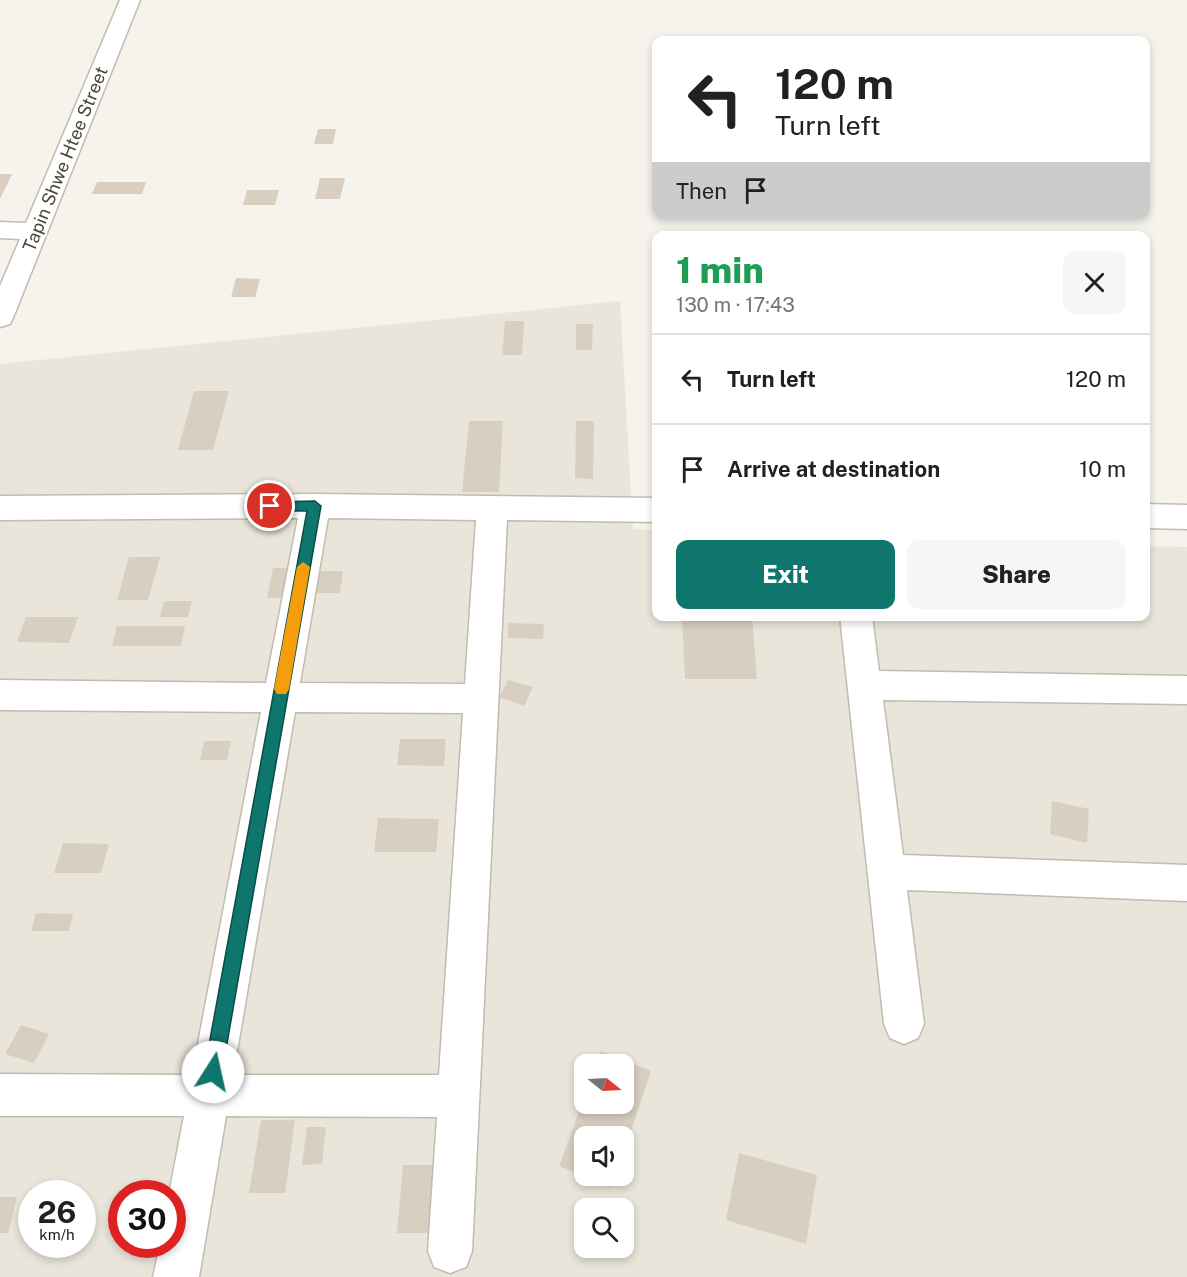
<!DOCTYPE html>
<html lang="en">
<head>
<meta charset="utf-8">
<style>
	:root { --surface:#fff; --page:#f6f6f6; --text:#202124; --muted:#757577; --line:#e0e0e0; --accent:#0f766e }
	body { margin:0; font-family:"Public Sans",sans-serif; background:var(--page); color:var(--text); height:100vh; display:flex; flex-direction:column; font-size:22px; white-space:nowrap }
	* { box-sizing:border-box; margin:0 }
	p { font-size:20px; color:var(--muted) }
	.icon { flex:none; width:33px; height:33px; fill:none; stroke:currentColor; stroke-width:2; stroke-linecap:round; stroke-linejoin:round }
	.map { position:relative; flex:1; overflow:hidden }
	.panel { position:absolute; left:652px; top:231px; width:498px; height:390px; display:flex; flex-direction:column; background:var(--surface); border-radius:12px; box-shadow:0 3px 9px #0003 }
	.panel>* { flex:none }
	.guide { position:absolute; left:652px; top:36px; width:498px; height:183px; border-radius:12px; box-shadow:0 3px 9px #0003; background:#fff; color:var(--text); overflow:hidden }
	.needle { width:39px; rotate:108deg }
	.buttons { position:absolute; left:574px; top:1054px; display:grid; gap:12px }
	.buttons a { display:grid; place-items:center; width:60px; height:60px; border-radius:12px; background:var(--surface); box-shadow:0 3px 9px #0003; font-size:30px }
	.speed { position:absolute; left:18px; top:1180px; display:flex; gap:12px; font-size:30px; font-weight:700; text-align:center }
	.speed>* { display:grid; place-content:center; width:78px; height:78px; border-radius:50%; background:var(--surface); box-shadow:0 3px 9px #0003; line-height:1 }
	.speed small { font-size:15px; font-weight:400 }
	.speed .limit { border:9px solid #d22; background:#fff; color:#111 }
	.pin { position:absolute; display:grid; place-items:center; width:51px; height:51px; color:#fff; margin:-26px; border:3px solid #fff; border-radius:50%; box-shadow:0 2px 6px #0007 }
	.me { position:absolute; width:66px; margin:-33px; rotate:10deg; stroke-linejoin:round; filter:drop-shadow(0 0 4px #0008) }
	.turn { display:flex; align-items:center; gap:21px; height:126px; padding:0 24px; font-size:27px }
	.turn .icon { width:78px; height:78px; stroke-width:2.5 }
	.turn b { display:block; font-size:42px; line-height:51px }
	.then { display:flex; align-items:center; height:57px; padding:0 24px; background:#0003; gap:12px; font-size:22px }
	.round { display:grid; place-items:center; flex:none; width:63px; height:63px; border-radius:12px; background:var(--page) }
	.overview { display:flex; align-items:center; justify-content:space-between; height:102px; padding:0 24px }
	h1 { font-size:36px; font-weight:800; line-height:45px; color:#1e9e55 }
	.action { display:flex; gap:12px; margin-top:auto; padding:12px 24px }
	.action a { flex:1; height:69px; border-radius:12px; background:var(--accent); color:#fff; font-size:24px; font-weight:800; line-height:69px; text-align:center }
	.action a+a { background:var(--page); color:var(--text) }
	ul { padding:0; list-style:none }
	li { display:flex; align-items:center; gap:18px; height:90px; padding:0 24px; border-top:2px solid var(--line) }
	li div { flex:1 }
	li b { display:block; font-size:22px }
	li em { font-style:normal }
	.map>svg:first-child { display:block }
	.residential { fill:#eae5da; fill-rule:evenodd }
	.building { fill:#d8cfc1 }
	.lines { fill:none; stroke-linecap:round; stroke-linejoin:round }
	.minor-casing { stroke:#c2bbae; stroke-width:3 }
	.minor { fill:#fff; fill-rule:evenodd }
	.route { fill:#0f766e; stroke:#0a4d48; stroke-width:1.5 }
	.slow { fill:#f59e0b }
	.labels { text-anchor:middle; dominant-baseline:central; stroke-width:4.5; stroke-linejoin:round; paint-order:stroke }
	.far-street-label { font-size:18px; fill:#4b4439; stroke:#fff }
</style>
</head>
<body>
<div class="map">
<svg width="1187" height="1277" viewBox="0 0 1187 1277">
	<rect width="100%" height="100%" fill="#f6f3ec"/>
	<path class="residential" d="M620,301L633,529L657,530V616H1146V546L1187,547V1277H0V364ZM585,1065H624V1104H585ZM585,1137H624V1176H585ZM32,1194H82V1245H32ZM122,1194H172V1245H122ZM585,1209H624V1248H585Z"/>
	<path class="building" d="M318,129H336L333,144H314Z
		M0,174H12L0,199Z
		M320,178H345L340,199H315Z
		M97,182H146L142,194H92Z
		M247,190H279L275,205H243Z
		M236,278L260,279L255,297H231Z
		M505,321H524L522,355H502Z
		M576,324H593L592,350H576Z
		M194,391H229L213,450H178Z
		M469,421H503L499,492H462Z
		M576,421H594L593,479L575,478Z
		M129,557H160L148,600H117Z
		M273,568H291L284,598H267Z
		M316,571H343L340,593H312Z
		M164,601H192L188,617H160Z
		M682,616H752L757,679H685Z
		M26,617H78L69,643L17,642Z
		M508,623L544,624L543,639L508,638Z
		M117,626H185L181,646H112Z
		M508,680L533,687L524,706L499,697Z
		M400,739H446L444,766L397,765Z
		M204,741H231L227,760H200Z
		M1052,801L1089,809L1087,843L1050,834Z
		M378,818L439,819L436,852H374Z
		M63,843L109,844L101,873H54Z
		M36,913L73,914L69,931H31Z
		M21,1025L49,1034L34,1063L5,1054Z
		M601,1051L651,1071L624,1152V1137H585V1176H616L612,1188L559,1166L585,1095V1104H624V1065H596Z
		M261,1120H295L285,1193H249Z
		M307,1127H326L322,1164L302,1165Z
		M739,1153L817,1175L806,1244L726,1220Z
		M403,1165H437L432,1233H397Z
		M0,1197H17L8,1233H0Z"/>
	<g class="lines">
		<g class="minor-casing">
			<path id="minor" d="M120,0H140L13,318L10,324L0,327V286L20,239L0,238V222L26,223Z
				M315,494L657,498V522L507,520L472,1251L466,1267L450,1273L434,1267L428,1251L437,1117L226,1116L199,1277H153L160,1245H172V1194H169L184,1116H0V1074L192,1075L261,712L0,710V680L266,683L298,518L0,520V496ZM328,518L476,520L465,684L300,683ZM295,712L463,713L439,1075H233Z
				M1146,504L1187,505V529L1146,528Z
				M840,616H872L879,671L1187,676V704L883,700L903,855L1187,865V901L907,890L924,1024L918,1038L904,1044L890,1038L884,1024Z"/>
		</g>
		<use href="#minor" class="minor"/>
	</g>
	<path class="route" d="M315,501L321,506L222,1072L219,1078L213,1081L207,1078L204,1072L307,511H270L263,506L270,502Z"/>
	<path class="slow" d="M303,562L310,567L289,689L286,694H277L274,689L297,567Z"/>
	<g class="labels">
		<g class="far-street-label">
			<text transform="translate(65 159) rotate(-68)">Tapin Shwe Htee Street</text>
		</g>
	</g>
</svg>
<div class="buttons">
<a><svg class="needle" viewBox="-14 -14 28 28"><path d="M0-13l5 13h-10z" fill="#e53935"/><path d="M0 13l5-13h-10z" fill="#757577"/></svg></a>
<a><svg class="icon" aria-label="sound" viewBox="0 0 24 24"><path d="M4 9h4l5-4v14l-5-4H4zM17 9q2 3 0 6"/></svg></a>
<a><svg class="icon" aria-label="search" viewBox="0 0 24 24"><circle cx="10" cy="10" r="6"/><path d="M15 15l6 6"/></svg></a>
</div>
<div class="speed"><div>26<small>km/h</small></div><div class="limit">30</div></div>
<div class="pin" style="left:270px;top:506px;background:#d93025"><svg class="icon" aria-label="arrive" viewBox="0 0 24 24"><path d="M6 21V4h12l-3 4 3 4H6"/></svg></div>
<svg class="me" style="left:213px;top:1072px" viewBox="-20 -20 40 40"><circle r="19" fill="#fff"/><path d="M0-13L10 11 0 6-10 11z" fill="#0f766e"/></svg>
<div class="guide">
<div class="turn"><svg class="icon" aria-label="left" viewBox="0 0 24 24"><path d="M17 20v-9H6M10 6l-5 5 5 5"/></svg><div><b>120 m</b>Turn left</div></div>
<div class="then">Then<svg class="icon" aria-label="arrive" viewBox="0 0 24 24"><path d="M6 21V4h12l-3 4 3 4H6"/></svg></div>
</div>
<section class="panel">
<div class="overview"><div><h1>1 min</h1><p>130 m · 17:43</p></div><a class="round"><svg class="icon" aria-label="close" viewBox="0 0 24 24"><path d="M6 6l12 12M18 6L6 18"/></svg></a></div>
<ul>
<li><svg class="icon" aria-label="left" viewBox="0 0 24 24"><path d="M17 20v-9H6M10 6l-5 5 5 5"/></svg><div><b>Turn left</b></div><em>120 m</em></li>
<li><svg class="icon" aria-label="arrive" viewBox="0 0 24 24"><path d="M6 21V4h12l-3 4 3 4H6"/></svg><div><b>Arrive at destination</b></div><em>10 m</em></li>
</ul>
<div class="action"><a>Exit</a><a>Share</a></div>
</section>
</div>
</body>
</html>
